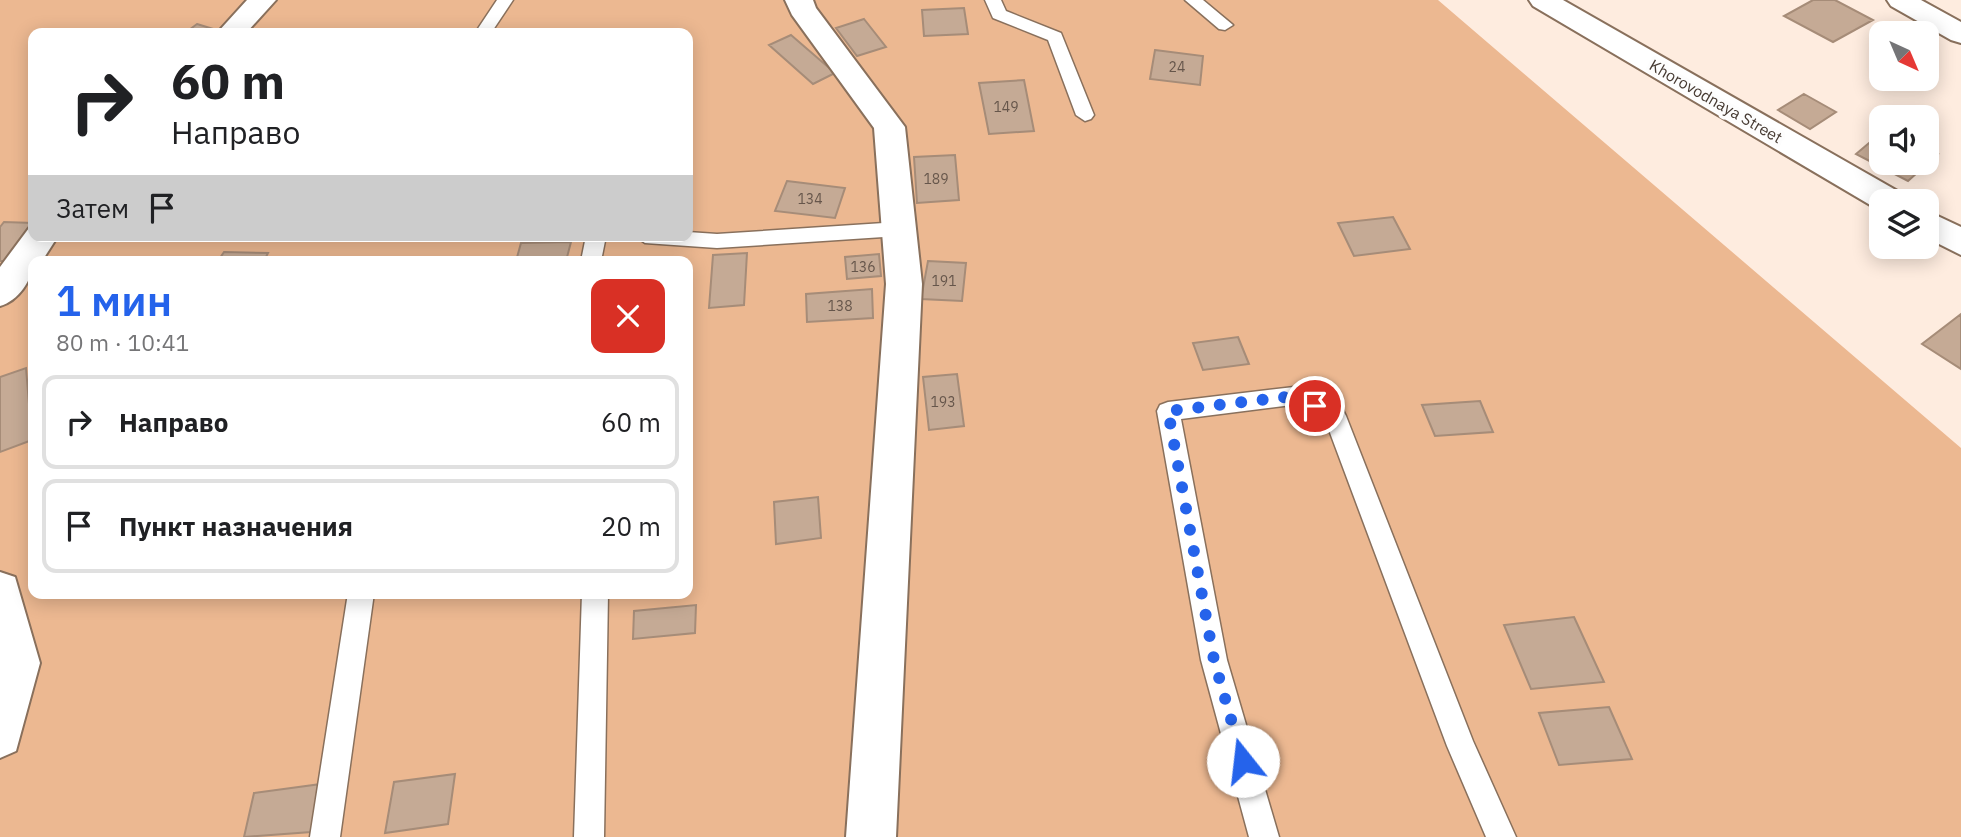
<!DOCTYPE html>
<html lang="ru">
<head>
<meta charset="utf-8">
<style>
	:root { --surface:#fff; --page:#f6f6f6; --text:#202124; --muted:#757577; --line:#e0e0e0; --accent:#2563eb }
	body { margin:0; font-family:"IBM Plex Sans",sans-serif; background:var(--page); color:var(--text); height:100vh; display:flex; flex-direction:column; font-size:26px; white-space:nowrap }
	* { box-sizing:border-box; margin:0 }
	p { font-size:23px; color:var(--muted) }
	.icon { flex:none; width:38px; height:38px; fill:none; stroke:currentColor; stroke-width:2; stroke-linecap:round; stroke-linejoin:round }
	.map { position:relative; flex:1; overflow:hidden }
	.details { position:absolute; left:28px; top:256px; width:665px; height:343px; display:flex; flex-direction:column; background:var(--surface); border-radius:14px; box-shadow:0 4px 18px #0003 }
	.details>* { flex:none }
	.banner { position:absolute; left:28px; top:28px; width:665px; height:214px; border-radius:14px; box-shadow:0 4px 18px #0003; background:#fff; color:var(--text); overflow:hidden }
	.needle { width:46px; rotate:136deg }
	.controls { position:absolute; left:1869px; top:21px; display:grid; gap:14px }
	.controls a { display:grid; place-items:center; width:70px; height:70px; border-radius:14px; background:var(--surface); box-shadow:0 4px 18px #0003; font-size:35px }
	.pin { position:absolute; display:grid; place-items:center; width:60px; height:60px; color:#fff; margin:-30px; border:4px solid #fff; border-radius:50%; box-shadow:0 2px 7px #0007 }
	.me { position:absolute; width:77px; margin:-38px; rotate:344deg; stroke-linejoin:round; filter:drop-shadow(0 0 5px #0008) }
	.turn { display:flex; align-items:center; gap:24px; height:147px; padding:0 28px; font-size:32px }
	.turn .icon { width:91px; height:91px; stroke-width:2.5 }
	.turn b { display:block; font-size:49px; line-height:60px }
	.then { display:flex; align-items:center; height:66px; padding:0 28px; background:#0003; gap:14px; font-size:26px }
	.round { display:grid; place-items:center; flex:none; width:74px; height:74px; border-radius:14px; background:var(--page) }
	.head { display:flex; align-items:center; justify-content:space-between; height:119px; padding:0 28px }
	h1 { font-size:42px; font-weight:600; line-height:52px; color:var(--accent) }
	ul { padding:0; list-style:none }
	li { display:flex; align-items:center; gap:21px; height:94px; margin:0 14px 10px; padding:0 14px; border:4px solid var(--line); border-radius:14px }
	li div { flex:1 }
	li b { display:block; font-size:26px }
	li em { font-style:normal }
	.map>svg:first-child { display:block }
	.green { fill:#ecb891; fill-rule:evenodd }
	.building { fill:#c5aa95; stroke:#a68c78; stroke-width:2 }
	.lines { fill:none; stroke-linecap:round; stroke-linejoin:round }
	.service-casing { stroke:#89705c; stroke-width:3 }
	.minor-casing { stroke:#89705c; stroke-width:4 }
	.service { fill:#fff; fill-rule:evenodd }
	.minor { fill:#fff; fill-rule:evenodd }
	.route { stroke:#2563eb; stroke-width:12; stroke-dasharray:0 21.6 }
	.labels { text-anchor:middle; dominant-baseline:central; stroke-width:7; stroke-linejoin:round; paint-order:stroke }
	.number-label { font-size:14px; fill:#66564b }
	.far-street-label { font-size:16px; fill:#463a32; stroke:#fdfdfd }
</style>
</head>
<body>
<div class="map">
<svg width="1961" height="837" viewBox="0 0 1961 837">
	<rect width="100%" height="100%" fill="#feecdf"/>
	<path class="green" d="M0,0H1438L1961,448V837H0ZM33,33H688V236H33ZM33,261H688V593H33Z"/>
	<path class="building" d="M1813,0H1835L1873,20L1833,42L1784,16Z
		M964,8L968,34L924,36L922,10Z
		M864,19L886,47L857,56L836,28Z
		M197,24L223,32L185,33Z
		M791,35L835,73L813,84L769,45Z
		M1155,50L1203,56L1200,85L1150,79Z
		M1024,80L1034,131L989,134L979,83Z
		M1804,94L1836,112L1810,129L1778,110Z
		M1881,133V163H1927V148L1938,154L1908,181L1856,154Z
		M955,155L959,200L917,203L914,157Z
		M787,181L845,188L835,218L775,211Z
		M1393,217L1410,249L1354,256L1338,223Z
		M4,222L33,223V231L10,261H0V227Z
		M571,242L566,261H516L521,243Z
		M224,252L268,253L264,261H218Z
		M747,253L744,305L709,308L713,255Z
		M879,254L881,276L847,279L845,257Z
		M928,261L966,263L962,301L921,299Z
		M872,289L873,318L807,322L806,294Z
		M1961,314V369L1922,344Z
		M1238,337L1249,364L1203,370L1193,343Z
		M26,368L32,440L0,452V377Z
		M957,374L964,426L929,430L923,377Z
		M1480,401L1493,432L1435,436L1422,405Z
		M818,497L821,538L776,544L774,502Z
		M696,605L695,633L633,639L634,611Z
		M1574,617L1604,682L1531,689L1504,625Z
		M1609,707L1632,759L1559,765L1539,713Z
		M455,774L448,824L385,833L394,782Z
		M321,784L311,832L244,837L254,793Z"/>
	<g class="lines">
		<g class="service-casing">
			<path id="service" d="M497,0H513L491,33H475Z
				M985,0H1001L1006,11L1061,33L1094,115L1091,119L1085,121L1076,115L1048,40L993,18Z
				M1185,0H1203L1233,25L1225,30L1219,29Z
				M899,222L909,229L899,236L717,248L645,243L635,236H688V232L717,234Z
				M586,236H606L601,261H581Z
				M1294,387L1343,410L1346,416L1473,741L1516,837H1486L1447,746L1326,422L1292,405L1181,419L1227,660L1279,837H1249L1201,660L1157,411L1160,405L1168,402Z
				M348,593H374L340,837H310Z
				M582,593H608L604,837H574Z"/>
		</g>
		<g class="minor-casing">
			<path id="minor" d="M247,0H276L246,33H217Z
				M785,0H813L816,8L905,127L922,284L896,837H846L886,284L874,128L792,15Z
				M1529,0H1563L1901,193L1905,201H1881V210L1877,209L1533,6Z
				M1887,0H1921L1961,22V43L1951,40L1891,6Z
				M1927,211L1961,227V255L1927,238Z
				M33,226V236H58L42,261H33C33,280 18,301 0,306V267L29,228Z
				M0,572L15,577L40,663L16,751L0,758Z"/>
		</g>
		<use href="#service" class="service"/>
		<use href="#minor" class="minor"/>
	</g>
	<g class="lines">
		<path class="route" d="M1243,761L1214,660L1168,411L1294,396L1315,406"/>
	</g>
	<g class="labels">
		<g class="number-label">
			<text x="1177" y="67">24</text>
			<text x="1006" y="107">149</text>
			<text x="936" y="179">189</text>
			<text x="810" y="199">134</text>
			<text x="863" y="267">136</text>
			<text x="944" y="281">191</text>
			<text x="840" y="306">138</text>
			<text x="943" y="402">193</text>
		</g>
		<g class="far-street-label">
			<text transform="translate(1716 101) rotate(30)">Khorovodnaya Street</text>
		</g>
	</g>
</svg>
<div class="controls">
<a><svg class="needle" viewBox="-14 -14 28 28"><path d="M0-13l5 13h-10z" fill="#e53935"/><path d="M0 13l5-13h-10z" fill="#757577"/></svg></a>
<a><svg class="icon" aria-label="sound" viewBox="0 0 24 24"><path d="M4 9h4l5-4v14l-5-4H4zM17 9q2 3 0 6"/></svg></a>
<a><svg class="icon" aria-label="layers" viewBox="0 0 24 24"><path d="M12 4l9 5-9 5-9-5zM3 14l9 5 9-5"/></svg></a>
</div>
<div class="pin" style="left:1315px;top:406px;background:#d93025"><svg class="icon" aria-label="arrive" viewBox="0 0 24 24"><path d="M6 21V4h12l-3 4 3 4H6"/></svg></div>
<svg class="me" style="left:1243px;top:761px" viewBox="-20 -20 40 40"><circle r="19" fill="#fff"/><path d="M0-13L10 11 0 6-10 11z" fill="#2563eb"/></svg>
<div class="banner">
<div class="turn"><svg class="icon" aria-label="right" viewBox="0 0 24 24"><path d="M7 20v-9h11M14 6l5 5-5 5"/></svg><div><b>60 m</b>Направо</div></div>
<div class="then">Затем<svg class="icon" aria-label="arrive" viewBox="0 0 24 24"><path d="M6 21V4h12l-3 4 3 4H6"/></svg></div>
</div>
<section class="details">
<div class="head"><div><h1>1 мин</h1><p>80 m · 10:41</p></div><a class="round" style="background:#d93025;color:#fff"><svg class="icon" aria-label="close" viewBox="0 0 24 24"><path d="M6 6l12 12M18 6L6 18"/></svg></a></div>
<ul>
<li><svg class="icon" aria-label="right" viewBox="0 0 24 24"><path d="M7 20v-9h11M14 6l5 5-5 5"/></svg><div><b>Направо</b></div><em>60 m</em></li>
<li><svg class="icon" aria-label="arrive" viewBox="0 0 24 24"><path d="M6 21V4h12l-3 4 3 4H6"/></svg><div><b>Пункт назначения</b></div><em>20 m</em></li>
</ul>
</section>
</div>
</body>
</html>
